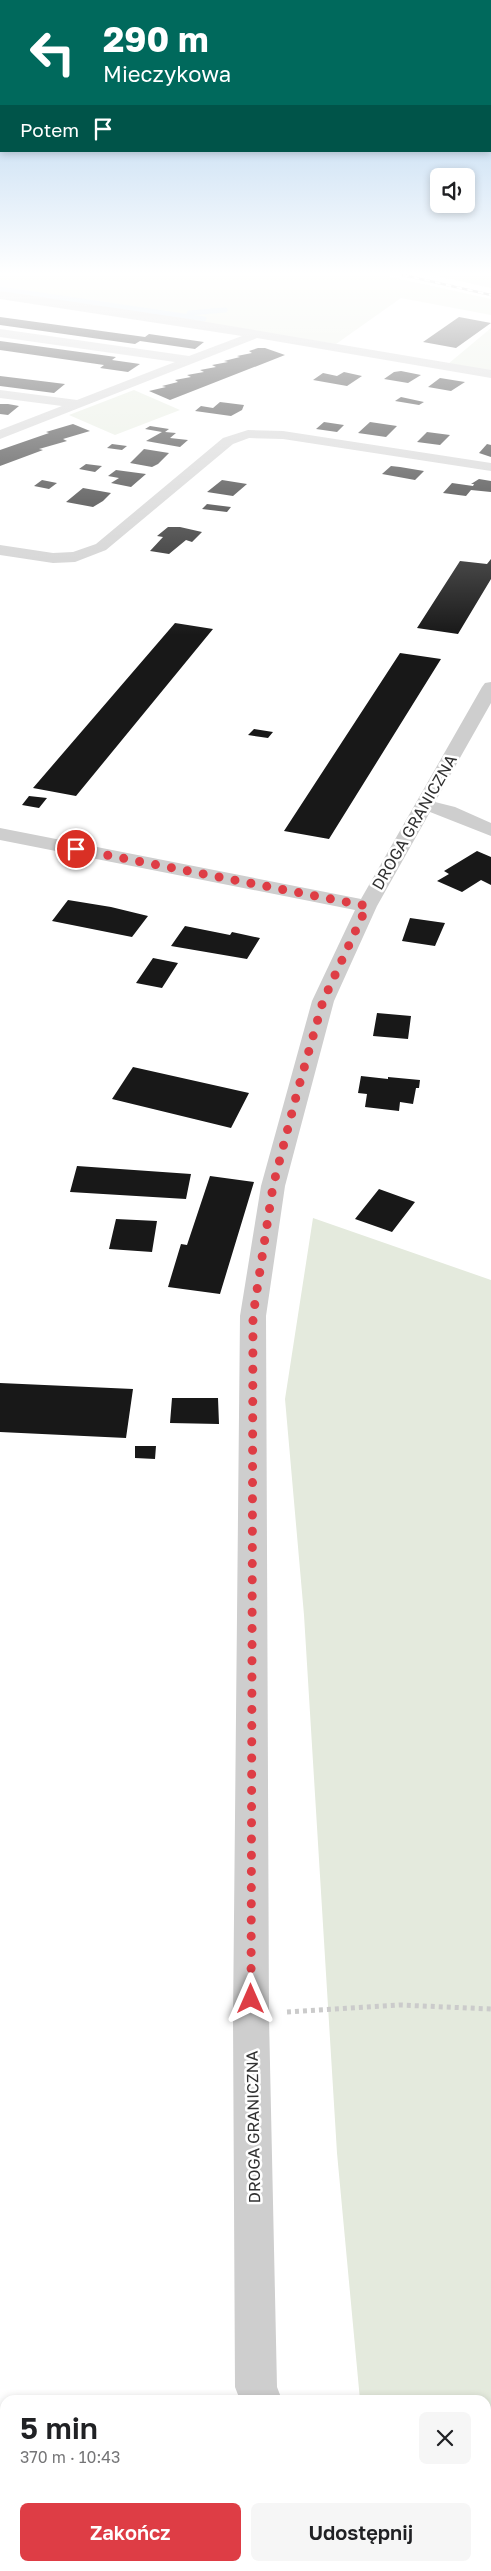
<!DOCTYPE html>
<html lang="pl">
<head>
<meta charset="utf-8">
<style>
	:root { --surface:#fff; --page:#f6f6f6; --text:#202124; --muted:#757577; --accent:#de3d45 }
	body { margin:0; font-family:"Golos Text",sans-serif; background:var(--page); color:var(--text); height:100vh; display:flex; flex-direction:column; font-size:19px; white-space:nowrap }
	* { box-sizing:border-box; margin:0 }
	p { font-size:16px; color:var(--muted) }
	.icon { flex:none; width:28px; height:28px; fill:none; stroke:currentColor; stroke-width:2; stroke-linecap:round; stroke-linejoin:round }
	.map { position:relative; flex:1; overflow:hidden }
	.drawer { position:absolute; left:0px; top:2395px; width:491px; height:176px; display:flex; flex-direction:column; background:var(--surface); border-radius:15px 15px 0 0; box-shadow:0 2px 8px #0003 }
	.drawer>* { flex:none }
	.guide { position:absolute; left:0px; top:0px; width:491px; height:152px; box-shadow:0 2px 8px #0003; background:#00695c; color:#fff; overflow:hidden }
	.fabs { position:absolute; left:430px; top:168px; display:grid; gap:10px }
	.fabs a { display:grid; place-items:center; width:45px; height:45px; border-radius:8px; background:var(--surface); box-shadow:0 2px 8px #0003; font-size:25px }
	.pin { position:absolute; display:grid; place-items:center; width:42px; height:42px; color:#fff; margin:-21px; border:2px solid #fff; border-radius:50%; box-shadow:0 1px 5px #0007 }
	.me { position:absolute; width:55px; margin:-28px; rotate:0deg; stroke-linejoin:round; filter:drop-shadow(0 0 4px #0008) }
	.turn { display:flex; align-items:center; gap:18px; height:105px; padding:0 20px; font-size:22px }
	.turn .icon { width:65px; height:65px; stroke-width:2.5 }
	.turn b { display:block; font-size:35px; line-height:42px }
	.then { display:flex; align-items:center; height:48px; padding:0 20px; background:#0003; gap:10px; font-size:19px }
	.round { display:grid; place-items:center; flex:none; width:52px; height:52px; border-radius:8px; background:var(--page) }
	.overview { display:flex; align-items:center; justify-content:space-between; height:85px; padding:0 20px }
	h1 { font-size:30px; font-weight:600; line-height:38px }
	.action { display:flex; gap:10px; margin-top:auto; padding:10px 20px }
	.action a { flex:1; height:58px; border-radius:8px; background:var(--accent); color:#fff; font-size:20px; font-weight:600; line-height:58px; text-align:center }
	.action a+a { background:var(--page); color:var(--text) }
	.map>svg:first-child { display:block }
	.green { fill:#e4eadd }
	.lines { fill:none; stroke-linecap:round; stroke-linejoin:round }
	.stream { stroke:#cedfec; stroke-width:5 }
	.building { fill:#181818 }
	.path { stroke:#cbcbcb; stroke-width:5; stroke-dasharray:4 4; stroke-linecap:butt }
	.minor { fill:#cecece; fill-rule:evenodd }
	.rail-casing { stroke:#868686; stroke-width:2.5 }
	.rail { stroke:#fff; stroke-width:2; stroke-dasharray:5.5; stroke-linecap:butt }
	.route { stroke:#de3d45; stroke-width:9; stroke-dasharray:0 16.2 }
	.labels { text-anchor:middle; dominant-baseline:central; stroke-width:5; stroke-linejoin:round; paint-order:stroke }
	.street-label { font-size:16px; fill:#313131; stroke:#fff }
</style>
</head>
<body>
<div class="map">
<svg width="491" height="2571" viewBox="0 0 491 2571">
	<rect width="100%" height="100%" fill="#fff"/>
	<path class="green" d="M0,275H382L491,299V315L401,298L336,344L0,291Z
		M432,275H491V288Z
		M491,328V371L448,364Z
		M134,390L180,410L115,435L69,415Z
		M313,1218L491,1280V2571H410L408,2566H486V2400H360L337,2153L304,1615L285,1399Z"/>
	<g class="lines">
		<path class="stream" d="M0,289L204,319
			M189,313L225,310"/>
	</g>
	<path class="building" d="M0,317L145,337L149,334L204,342L195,349L140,341L135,344L0,325Z
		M459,317L491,323L456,348L423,342Z
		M0,341L116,357L112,360L140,364L128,372L100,368L104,365L0,350Z
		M258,348H265L285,355L170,400L149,391L166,387L162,386L178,382L175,380L191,377L187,375L204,372L200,370L216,367L212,365L228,362L224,361L240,357L237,356L252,353L249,351Z
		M401,371L421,375L408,383L384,379L394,372Z
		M344,372L362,376L347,386L313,380L323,373L337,376Z
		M0,376L49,382L65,384L54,393L0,386Z
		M440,378L465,382L451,391L428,387Z
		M401,397L424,402L419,405L395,401Z
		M220,402L244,405L242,410L231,416L195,411L201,406L213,408Z
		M0,404H8L19,406L8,415L0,414Z
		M324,422L344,425L337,432L316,429Z
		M370,422L397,426L386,437L358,433Z
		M73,424L90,431L63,439L67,441L39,449L43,450L0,466V450L49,433L46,432Z
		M150,426L169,429L165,432L176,433L170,438L188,440L180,447L146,441L162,432L145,429Z
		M427,432L450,435L440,445L417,442Z
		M112,444L127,446L122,450L107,448Z
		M487,444L491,445V457L479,453Z
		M144,449L169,453L158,464L152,467L130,463Z
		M86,464L102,466L95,472L79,469Z
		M391,466L400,467L424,471L415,480L382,474Z
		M116,470L146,474L131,487L111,483L119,478L108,476Z
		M479,479L491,481V492L471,490L466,496L443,493L452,483L473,486L474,484H471Z
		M42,480L57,483L49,489L34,486Z
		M222,480L247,484L233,496L207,492Z
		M83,488L111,493L103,501L93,507L66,502Z
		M207,504L231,507L227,512L202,509Z
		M168,527H180L202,532L192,542L186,540L169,554L150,551L163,537L157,536Z
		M491,559V579L458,634L417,628L460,561L487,564Z
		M175,623L213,629L76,796L33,788Z
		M400,653L441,659L329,839L284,831Z
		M254,729L273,732L268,738L248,735Z
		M29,796L47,798L39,808L22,805Z
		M477,851L491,857V885L481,880L462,892L437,881L449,874L444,871Z
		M68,900L111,907L148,916L132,937L52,921Z
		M410,918L445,923L435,946L402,941Z
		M185,926L230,935L232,932L260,938L247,959L171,946Z
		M153,958L178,963L162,988L136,983Z
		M377,1013L411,1016L408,1039L373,1036Z
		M133,1067L249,1093L231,1128L112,1099Z
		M361,1076L388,1079V1077L420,1080L419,1088H416L413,1104L400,1102L399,1111L365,1107L367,1094L358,1093Z
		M77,1166L191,1174L186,1199L70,1192Z
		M210,1176L254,1182L220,1294L168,1287L181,1244L187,1245Z
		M379,1189L415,1202L392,1232L355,1219Z
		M116,1219L157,1221L152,1252L109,1249Z
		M0,1383L133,1389L126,1438L0,1432Z
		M172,1398H218L219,1424L170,1423Z
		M135,1446H156L155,1459L135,1458Z"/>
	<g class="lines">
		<path class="path" d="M287,2012L400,2005L491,2009
			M97,2571L100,2566"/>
		<path class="minor" d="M0,291L189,319L491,370V378L257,338L0,439V430L62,406L0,398V390L77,400L175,362L0,337V329L189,356L242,336L0,299Z
			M248,430L283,431L491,463V471L283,439L249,438L233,444L106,550L75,562L53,563L0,555V545L53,553L73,552L96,544L223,438Z
			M491,682V703L435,802L455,807L491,823V836L430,812L377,906L334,1001L285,1186L266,1316L269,2018L277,2387L282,2400H240L235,2387L233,2018L240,1316L261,1186L312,1001L355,910L0,840V828L361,899L482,687L485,683Z
			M0,2534L5,2535V2566H65L67,2571H0Z
			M201,2566H247V2571H201Z
			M271,2566H317V2571H271Z"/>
		<g class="rail-casing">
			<path id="rail" d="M403,275L491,295"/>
		</g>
		<use href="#rail" class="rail"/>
	</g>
	<linearGradient id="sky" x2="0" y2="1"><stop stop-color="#9dc5ea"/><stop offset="0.43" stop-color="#fff"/><stop offset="1" stop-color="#fff" stop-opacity="0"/></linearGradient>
	<rect width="491" height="635" fill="url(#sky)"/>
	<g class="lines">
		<path class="route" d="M76,849L367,906L323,1001L297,1093L273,1186L253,1316L251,1999"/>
	</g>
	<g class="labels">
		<g class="street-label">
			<text transform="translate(414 822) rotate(-60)">DROGA GRANICZNA</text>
			<text transform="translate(253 2127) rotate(-91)">DROGA GRANICZNA</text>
		</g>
	</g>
</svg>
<div class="fabs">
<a><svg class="icon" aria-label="sound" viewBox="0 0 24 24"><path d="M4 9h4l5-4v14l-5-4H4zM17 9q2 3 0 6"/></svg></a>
</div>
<div class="pin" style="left:76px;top:849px;background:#d93025"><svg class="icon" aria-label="arrive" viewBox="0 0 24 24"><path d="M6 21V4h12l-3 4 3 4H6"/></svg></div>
<svg class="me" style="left:251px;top:1999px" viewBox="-20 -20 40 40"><path d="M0-17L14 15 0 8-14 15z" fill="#de3d45" stroke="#fff" stroke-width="4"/></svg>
<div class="guide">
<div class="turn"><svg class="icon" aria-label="left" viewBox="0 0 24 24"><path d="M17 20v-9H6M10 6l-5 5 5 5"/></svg><div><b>290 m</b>Mieczykowa</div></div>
<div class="then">Potem<svg class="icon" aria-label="arrive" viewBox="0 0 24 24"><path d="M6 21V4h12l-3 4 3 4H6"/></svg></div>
</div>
<section class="drawer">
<div class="overview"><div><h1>5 min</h1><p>370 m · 10:43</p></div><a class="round"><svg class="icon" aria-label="close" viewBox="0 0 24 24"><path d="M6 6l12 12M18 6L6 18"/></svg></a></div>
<div class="action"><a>Zakończ</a><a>Udostępnij</a></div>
</section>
</div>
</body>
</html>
